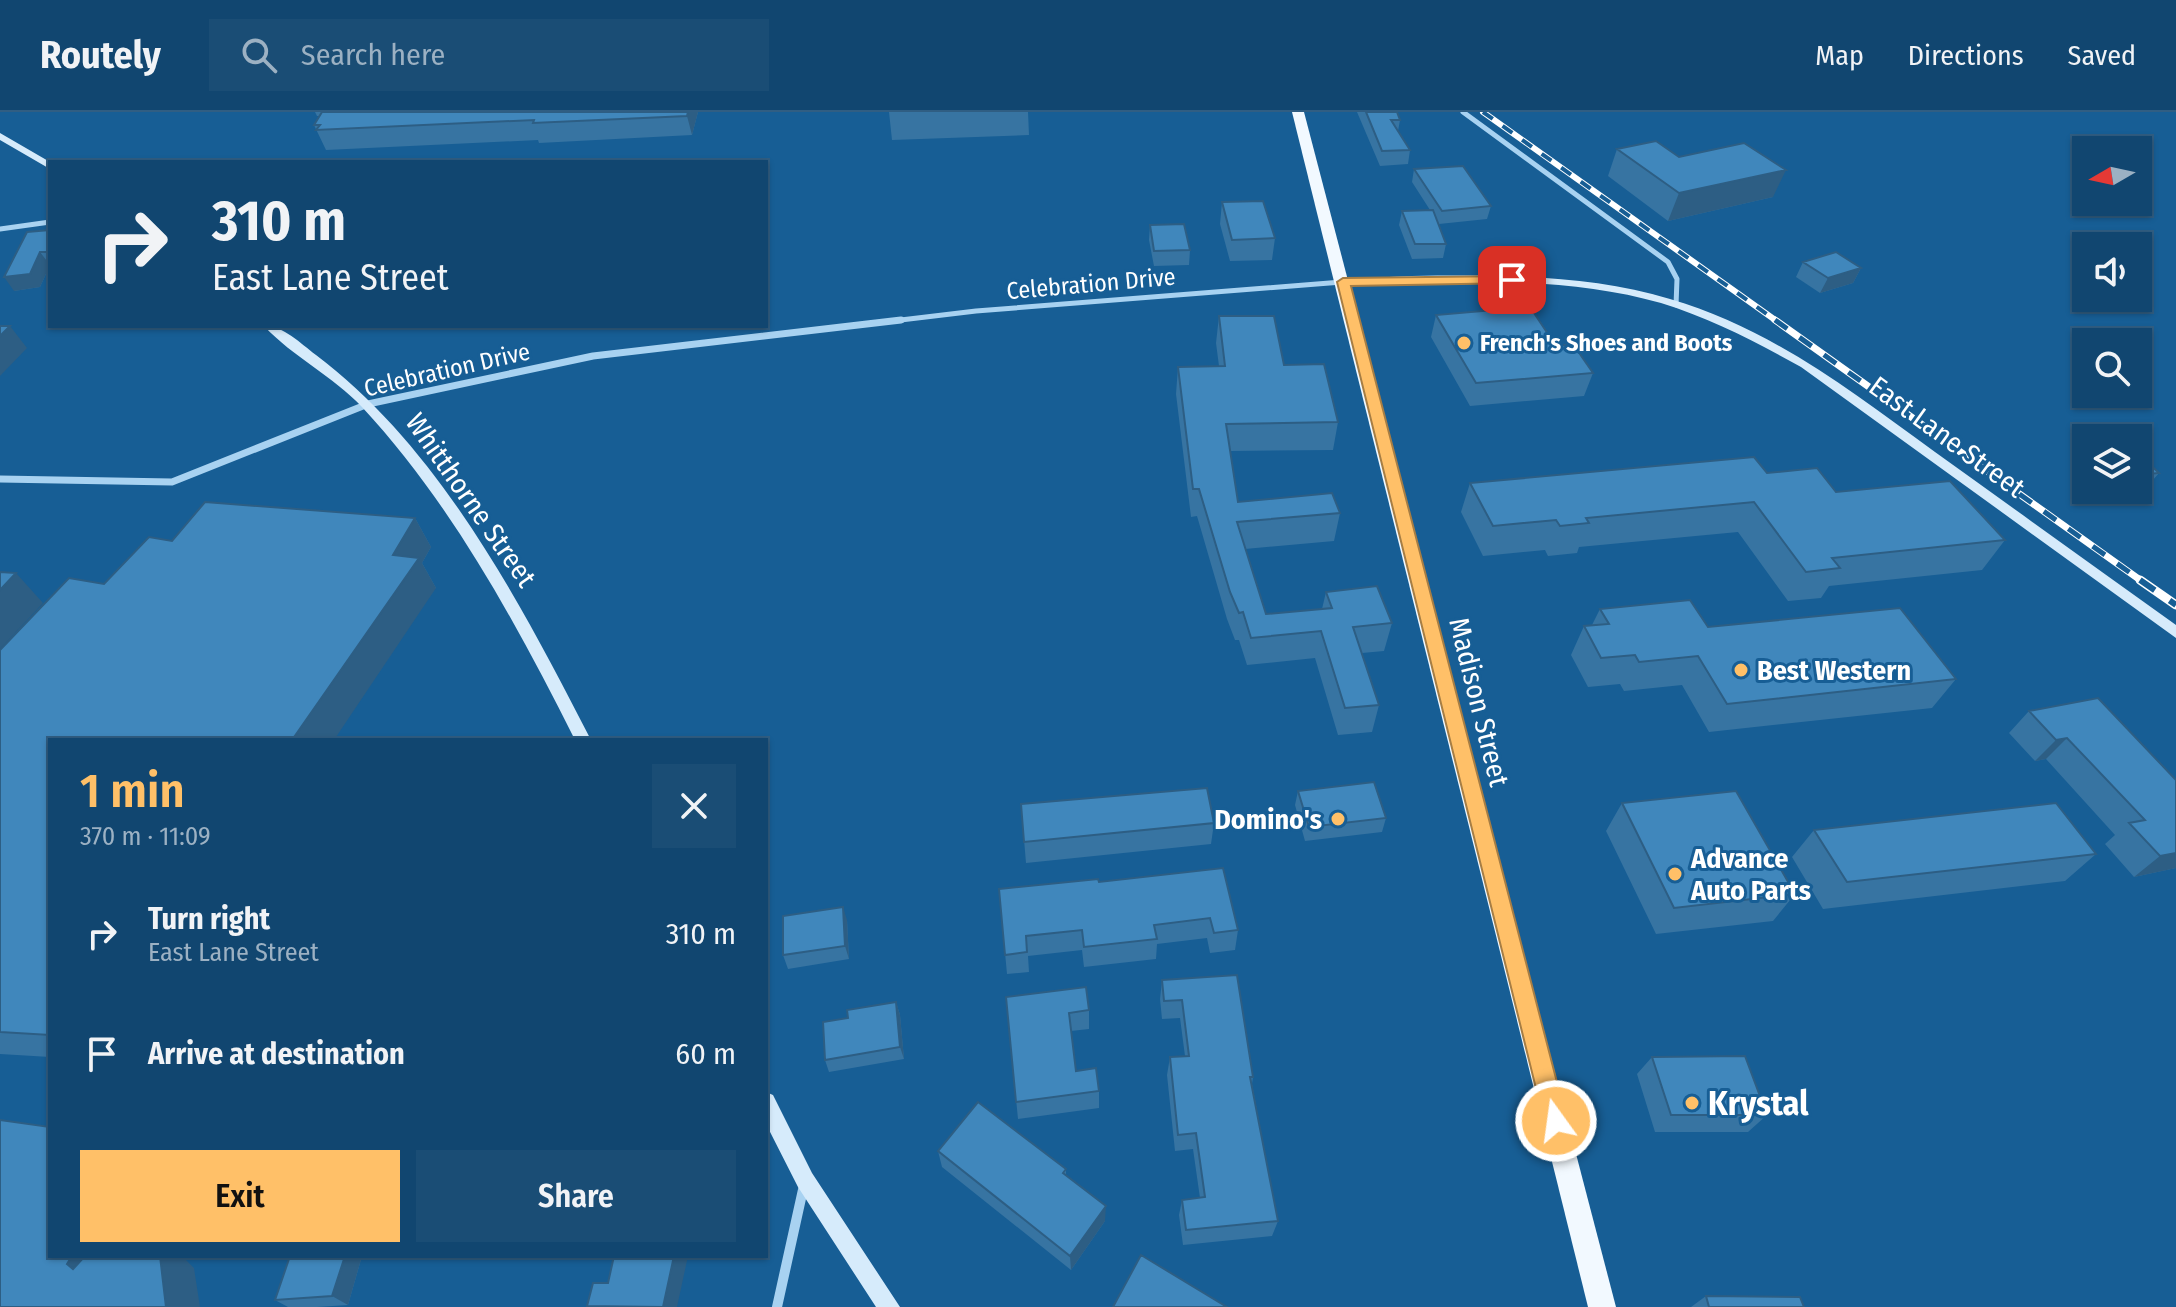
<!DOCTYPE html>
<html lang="en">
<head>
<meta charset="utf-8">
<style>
	:root { --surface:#114670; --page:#1a4d75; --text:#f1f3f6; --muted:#9cb1c3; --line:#305e83; --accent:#ffc068 }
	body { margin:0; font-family:"Fira Sans Condensed",sans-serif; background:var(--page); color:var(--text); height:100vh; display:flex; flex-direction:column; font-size:30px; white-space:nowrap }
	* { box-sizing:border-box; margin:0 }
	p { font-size:26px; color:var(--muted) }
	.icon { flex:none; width:44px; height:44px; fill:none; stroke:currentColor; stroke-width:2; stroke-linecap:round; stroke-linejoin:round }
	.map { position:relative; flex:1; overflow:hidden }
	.sheet { position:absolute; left:48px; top:626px; width:720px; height:520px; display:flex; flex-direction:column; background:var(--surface); border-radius:0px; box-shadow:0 2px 6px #0004,0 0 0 2px var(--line) }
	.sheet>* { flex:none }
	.guide { position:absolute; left:48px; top:48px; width:720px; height:168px; border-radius:0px; box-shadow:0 2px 6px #0004,0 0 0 2px var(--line); background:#114670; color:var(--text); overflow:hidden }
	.needle { width:52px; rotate:261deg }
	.controls { position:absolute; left:2072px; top:24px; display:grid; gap:16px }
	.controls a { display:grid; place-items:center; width:80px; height:80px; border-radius:0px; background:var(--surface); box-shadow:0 2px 6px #0004,0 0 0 2px var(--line); font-size:40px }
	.pin { position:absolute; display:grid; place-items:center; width:68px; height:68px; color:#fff; margin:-34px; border-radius:16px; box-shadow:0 4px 12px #0006 }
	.me { position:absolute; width:88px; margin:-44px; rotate:346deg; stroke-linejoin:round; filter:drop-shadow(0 0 6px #0008) }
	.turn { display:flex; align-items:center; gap:28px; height:168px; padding:0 32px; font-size:36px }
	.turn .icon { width:104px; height:104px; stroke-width:2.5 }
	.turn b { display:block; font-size:56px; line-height:68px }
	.round { display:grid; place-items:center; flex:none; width:84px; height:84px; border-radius:0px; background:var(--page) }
	.summary { display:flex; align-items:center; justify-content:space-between; height:136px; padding:0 32px }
	h1 { font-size:48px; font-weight:600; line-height:60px; color:var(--accent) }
	.cta { display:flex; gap:16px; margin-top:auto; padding:16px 32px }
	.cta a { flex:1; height:92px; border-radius:0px; background:var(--accent); color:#111; font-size:32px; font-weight:600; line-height:92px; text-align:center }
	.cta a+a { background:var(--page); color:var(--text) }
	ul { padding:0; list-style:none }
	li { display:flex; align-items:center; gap:24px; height:120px; padding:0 32px }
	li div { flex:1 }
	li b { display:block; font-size:30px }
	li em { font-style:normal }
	header { display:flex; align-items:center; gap:48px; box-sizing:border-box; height:112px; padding:0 40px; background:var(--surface); border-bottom:2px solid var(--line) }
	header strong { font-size:38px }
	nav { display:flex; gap:44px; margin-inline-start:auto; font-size:28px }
	.search { width:560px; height:72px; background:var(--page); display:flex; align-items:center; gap:20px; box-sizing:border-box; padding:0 28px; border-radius:0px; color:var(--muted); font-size:30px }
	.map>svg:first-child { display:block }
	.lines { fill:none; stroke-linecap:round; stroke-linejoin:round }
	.street-far2 { stroke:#a8d2f1; stroke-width:5 }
	.street-far1 { stroke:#a8d2f1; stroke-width:7 }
	.street { stroke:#a8d2f1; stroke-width:10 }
	.secondary { fill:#d6ebfb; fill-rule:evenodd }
	.primary { fill:#f2f9ff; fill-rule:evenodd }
	.rail-far2-casing { stroke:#fff; stroke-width:6 }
	.rail-far1-casing { stroke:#fff; stroke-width:7 }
	.rail-casing { stroke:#fff; stroke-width:9 }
	.rail-far2 { stroke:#175e95; stroke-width:4; stroke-dasharray:12; stroke-linecap:butt }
	.rail-far1 { stroke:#175e95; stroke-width:5; stroke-dasharray:15; stroke-linecap:butt }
	.rail { stroke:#175e95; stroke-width:6; stroke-dasharray:18; stroke-linecap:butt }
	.wall { fill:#3774a2 }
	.shaded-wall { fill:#2d5e84 }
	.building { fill:#4087bc; stroke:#2d5e84; stroke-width:2 }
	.route { fill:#ffc068; stroke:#a67d44; stroke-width:2 }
	.poi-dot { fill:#ffc068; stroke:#175e95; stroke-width:3 }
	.labels { text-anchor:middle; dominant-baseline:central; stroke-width:6; stroke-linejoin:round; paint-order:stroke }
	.far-street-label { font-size:24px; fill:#fff; stroke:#175e95 }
	.far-poi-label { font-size:24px; font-weight:bold; fill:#fff; stroke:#175e95; text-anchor:start }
	.street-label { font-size:28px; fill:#fff; stroke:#175e95 }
	.poi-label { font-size:28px; font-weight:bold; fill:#fff; stroke:#175e95; text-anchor:start }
	.near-poi-label { font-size:34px; font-weight:bold; fill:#fff; stroke:#175e95; text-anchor:start }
</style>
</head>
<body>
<header>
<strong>Routely</strong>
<div class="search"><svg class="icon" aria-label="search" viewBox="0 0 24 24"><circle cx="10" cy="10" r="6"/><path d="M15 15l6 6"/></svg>Search here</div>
<nav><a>Map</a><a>Directions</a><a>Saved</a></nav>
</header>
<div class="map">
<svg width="2176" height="1195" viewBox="0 0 2176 1195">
	<rect width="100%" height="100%" fill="#175e95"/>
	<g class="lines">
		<path class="street-far2" d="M1463,0L1668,150L1677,167L1676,193
			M0,117L50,110
			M884,210L976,199L1342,170"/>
		<path class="street-far1" d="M0,367L172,370L368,292L593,244L901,208"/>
		<path class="street" d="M777,1195L804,1073"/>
		<path class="secondary" d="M0,21L50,50V57L0,28Z
			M1412,164C1498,163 1587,162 1670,187C1772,217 1851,279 1935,340C2016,398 2096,456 2176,513V526L1801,255C1756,230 1710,206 1661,191C1559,162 1447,170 1343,173L1337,170L1343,167Z
			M264,214C284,214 300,231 316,243C440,336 521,492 591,628H575C516,511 452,392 362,295C333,264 293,245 264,214Z
			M766,980L773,983L812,1061L900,1195H876L798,1075L766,1012Z"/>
		<path class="primary" d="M1292,0H1304L1616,1195H1588Z"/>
		<g class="rail-far2-casing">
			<path id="rail-far2" d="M1483,0L1778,210"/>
		</g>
		<g class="rail-far1-casing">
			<path id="rail-far1" d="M1775,208L2143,470"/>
		</g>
		<g class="rail-casing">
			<path id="rail" d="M2140,468L2176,493"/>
		</g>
		<use href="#rail-far2" class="rail-far2"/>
		<use href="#rail-far1" class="rail-far1"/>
		<use href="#rail" class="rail"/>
	</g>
	<path class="wall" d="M315,0H698L692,23L539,31L538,28L326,38L314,13L320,4H317Z
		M889,0H1028L1029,23L892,28Z
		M1357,0H1397L1400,8L1398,19L1410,38L1408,52L1380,54Z
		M1617,37L1679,45L1773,85L1668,109L1608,64Z
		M1414,57L1491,94L1487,107L1439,112L1446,132L1443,146L1412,147L1399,113L1402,99L1430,98L1412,70Z
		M1222,90L1275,126L1272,148L1230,149L1220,112Z
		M1150,113L1190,138L1189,153L1154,154L1149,128Z
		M50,118V153L40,175L14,179Z
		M1803,150L1861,156L1853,171L1820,181L1796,165Z
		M1436,203L1556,234L1593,261L1584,284L1470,294L1431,225Z
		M1219,204L1284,253L1338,310L1333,338L1230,339L1238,390L1340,401L1334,429L1245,437L1266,502L1322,497L1326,480L1392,511L1384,539L1362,541L1379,593L1372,620L1338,623L1315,546L1247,553L1239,528H1235L1227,507L1197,404L1191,405L1176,282L1178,255L1219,254L1216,231Z
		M2086,341V358L2079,351Z
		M2138,341L2159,361L2146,376L2138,377Z
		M1767,361L2005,428L1982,458L1829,474L1821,486L1788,489L1738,420L1579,435L1577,441L1548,444L1545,438L1483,444L1461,400L1470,371Z
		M415,406L431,435L422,451L436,476L50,628V945L0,942V538L172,429Z
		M1600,497L1708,515L1956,567L1932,596L1709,620L1682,573L1624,579L1620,572L1588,575L1571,543L1584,514L1592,513Z
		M2029,599L2176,668V756L2134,765L2105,732L2115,723L2046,647L2035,649L2009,621Z
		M1298,679L1386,706L1382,720L1305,729L1295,693Z
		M1622,691L1795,782L1773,809L1656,822L1606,719Z
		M1021,692L1214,711L1211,732L1026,751Z
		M1814,718L2096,742L2065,769L1823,797L1792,745Z
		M1223,756L1238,818L1235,838L1210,841L1207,826L1157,832L1156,847L1084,855L1082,838L1028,844L1029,860L1007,862L999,777L1099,770Z
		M847,808L849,847L788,857L783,843Z
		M1237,863L1253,965L1252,972L1278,1109L1272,1124L1183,1133L1179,1103L1182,1088L1200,1086L1193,1037L1175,1039L1167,963L1170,945L1185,944L1180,906L1162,907L1160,887L1162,868Z
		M1006,885L1089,898V917L1071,919L1076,959L1099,979V996L1018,1007Z
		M896,890L900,903L904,947L829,960L825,948L848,906Z
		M1652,945L1767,1003L1748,1020H1655L1637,962Z
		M938,1039L1066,1057V1063L1105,1109L1071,1158L942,1055Z
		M290,1144H362L348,1193L317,1195H288L275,1188Z
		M1706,1184L1804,1195H1691Z"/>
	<path class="shaded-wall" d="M688,0H698L692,23L687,4Z
		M1786,58L1773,85L1668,109L1679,81Z
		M40,140L50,153L40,175L14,179L4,165Z
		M1861,156L1853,171L1820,181L1828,166Z
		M10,214L27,236L0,264V224Z
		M415,406L431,435L422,451L436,476L334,628H292L393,443Z
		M16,461L43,491L0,537V478Z
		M2067,626L2046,647L2035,649L2056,628Z
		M2176,741V756L2134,765L2160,744Z
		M843,795L847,808L849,847L845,834Z
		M896,890L900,903L904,947L900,935Z
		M1106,1094L1105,1109L1071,1158L1070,1144Z
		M72,1144H122L73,1157L67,1152Z
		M160,1144H182L194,1156L200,1195H166Z
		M345,1144H362L348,1193L332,1184Z
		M674,1144H688L677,1195H663Z"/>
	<path class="building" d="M322,0H688L687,4L533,11L534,8L316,18L320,13H314Z
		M1366,0H1397L1400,8H1391L1410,38L1382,39Z
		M1656,29L1679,45L1744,31L1786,58L1679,81L1617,37Z
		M1463,54L1491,94L1442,99L1414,57Z
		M1263,89L1275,126L1232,128L1222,90Z
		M1433,98L1446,132H1415L1402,99Z
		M1184,112L1190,138L1154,139L1150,113Z
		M50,118V140H40L30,162L4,165L27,120Z
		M1836,140L1861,156L1828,166L1803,150Z
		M1530,195L1556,234L1573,232L1593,261L1476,271L1436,203Z
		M1219,204H1274L1284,253L1324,252L1338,310L1226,312L1238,390L1332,381L1340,401L1237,410L1266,502L1332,496L1326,480L1377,474L1392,511L1353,515L1379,593L1345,596L1321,519L1251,526L1243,500L1239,501L1230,480L1199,377H1193L1178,255L1225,254Z
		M0,214H10L0,224Z
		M2138,341L2159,361L2138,363Z
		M1754,345L1767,361L1817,356L1836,380L1950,369L2005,428L1832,446L1840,456L1806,460L1754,390L1586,406L1589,411L1560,414L1556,408L1493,414L1470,371Z
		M205,390L415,406L393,443L419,446L292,628H50V923L0,920V538L69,466L104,472L149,425L172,429Z
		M0,460L16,461L0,478Z
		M1690,488L1708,515L1900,496L1956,567L1727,592L1698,544L1639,550L1635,543L1601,546L1584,514L1609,512L1600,497Z
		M2098,586L2176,668V741L2160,744L2129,711L2145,708L2067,626L2056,628L2029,599Z
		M1374,670L1386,706L1309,715L1298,679Z
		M1207,676L1214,711L1024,730L1021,692Z
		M1736,679L1795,782L1674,796L1622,691Z
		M2056,691L2096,742L1847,770L1814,718Z
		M1223,756L1238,818L1214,821L1210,806L1154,813L1157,827L1084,835L1082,818L1026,824L1027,840L1005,843L999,777L1098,767L1099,770Z
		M843,795L845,834L783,843V804Z
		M1237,863L1253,965H1250L1278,1109L1186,1118L1182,1088L1205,1085L1196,1021L1178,1023L1170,945L1189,944L1182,888L1164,889L1162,868Z
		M1086,875L1089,898L1069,901L1076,959L1096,956L1099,979L1016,990L1006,885Z
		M896,890L900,935L825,948L823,910L848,906L847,898Z
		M1745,944L1767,1003H1671L1652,945Z
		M978,990L1066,1057L1063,1061L1106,1094L1070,1144L938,1039Z
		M0,1008L50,1015V1144H72L67,1152L73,1157L85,1144H160L166,1195H0Z
		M1141,1143L1227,1195H1113Z
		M290,1144H345L332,1184L275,1188Z
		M614,1144H674L663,1195L587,1194L593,1171H608Z
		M1706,1184L1800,1185L1804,1195H1709Z"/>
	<path class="route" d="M1512,164L1516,165V171L1351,174L1567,1009L1564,1017L1556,1021L1547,1017L1544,1009L1337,170L1343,166Z"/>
	<g class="poi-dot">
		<circle cx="1464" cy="231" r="8"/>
		<circle cx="1741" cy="558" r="8"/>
		<circle cx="1338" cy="707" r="8"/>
		<circle cx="1675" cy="762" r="8"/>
		<circle cx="1692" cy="991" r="8"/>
	</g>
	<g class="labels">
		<g class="far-street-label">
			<text transform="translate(1091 172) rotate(-5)">Celebration Drive</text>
			<text transform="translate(447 258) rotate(-13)">Celebration Drive</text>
		</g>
		<g class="far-poi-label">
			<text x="1480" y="231">French's Shoes and Boots</text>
		</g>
		<g class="street-label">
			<text transform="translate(1947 325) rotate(36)">East Lane Street</text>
			<text transform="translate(471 388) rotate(55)">Whitthorne Street</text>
			<text transform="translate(1479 590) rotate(76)">Madison Street</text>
		</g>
		<g class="poi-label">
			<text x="1757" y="558">Best Western</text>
			<text x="1322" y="707" text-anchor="end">Domino's</text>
			<text x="1691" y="746">Advance<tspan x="1691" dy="32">Auto Parts</tspan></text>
		</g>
		<g class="near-poi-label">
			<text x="1708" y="991">Krystal</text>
		</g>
	</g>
</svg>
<div class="controls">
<a><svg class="needle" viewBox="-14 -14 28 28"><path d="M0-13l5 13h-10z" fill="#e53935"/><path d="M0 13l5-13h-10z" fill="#9cb1c3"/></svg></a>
<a><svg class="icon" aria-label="sound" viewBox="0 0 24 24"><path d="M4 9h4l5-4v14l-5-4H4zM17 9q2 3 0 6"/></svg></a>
<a><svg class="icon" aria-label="search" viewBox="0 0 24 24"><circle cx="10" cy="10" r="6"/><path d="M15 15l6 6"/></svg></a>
<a><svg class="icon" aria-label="layers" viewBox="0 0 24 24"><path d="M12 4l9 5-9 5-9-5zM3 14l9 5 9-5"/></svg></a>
</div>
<div class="pin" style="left:1512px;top:168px;background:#d93025"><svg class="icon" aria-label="arrive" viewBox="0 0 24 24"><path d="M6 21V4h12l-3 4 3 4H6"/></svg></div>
<svg class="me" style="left:1556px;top:1009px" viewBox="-20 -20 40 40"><circle r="17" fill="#ffc068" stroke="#fff" stroke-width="3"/><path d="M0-11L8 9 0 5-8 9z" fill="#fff"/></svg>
<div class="guide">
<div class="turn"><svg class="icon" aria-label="right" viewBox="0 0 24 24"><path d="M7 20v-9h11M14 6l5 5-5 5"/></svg><div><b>310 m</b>East Lane Street</div></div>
</div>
<section class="sheet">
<div class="summary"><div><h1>1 min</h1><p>370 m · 11:09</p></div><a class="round"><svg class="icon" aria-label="close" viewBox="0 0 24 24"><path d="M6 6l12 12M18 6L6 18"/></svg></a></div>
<ul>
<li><svg class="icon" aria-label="right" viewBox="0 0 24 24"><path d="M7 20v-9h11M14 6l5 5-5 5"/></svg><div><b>Turn right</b><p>East Lane Street</p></div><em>310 m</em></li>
<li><svg class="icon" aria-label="arrive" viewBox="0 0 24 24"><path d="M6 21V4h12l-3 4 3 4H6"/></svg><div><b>Arrive at destination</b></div><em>60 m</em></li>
</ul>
<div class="cta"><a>Exit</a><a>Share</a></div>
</section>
</div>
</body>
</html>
